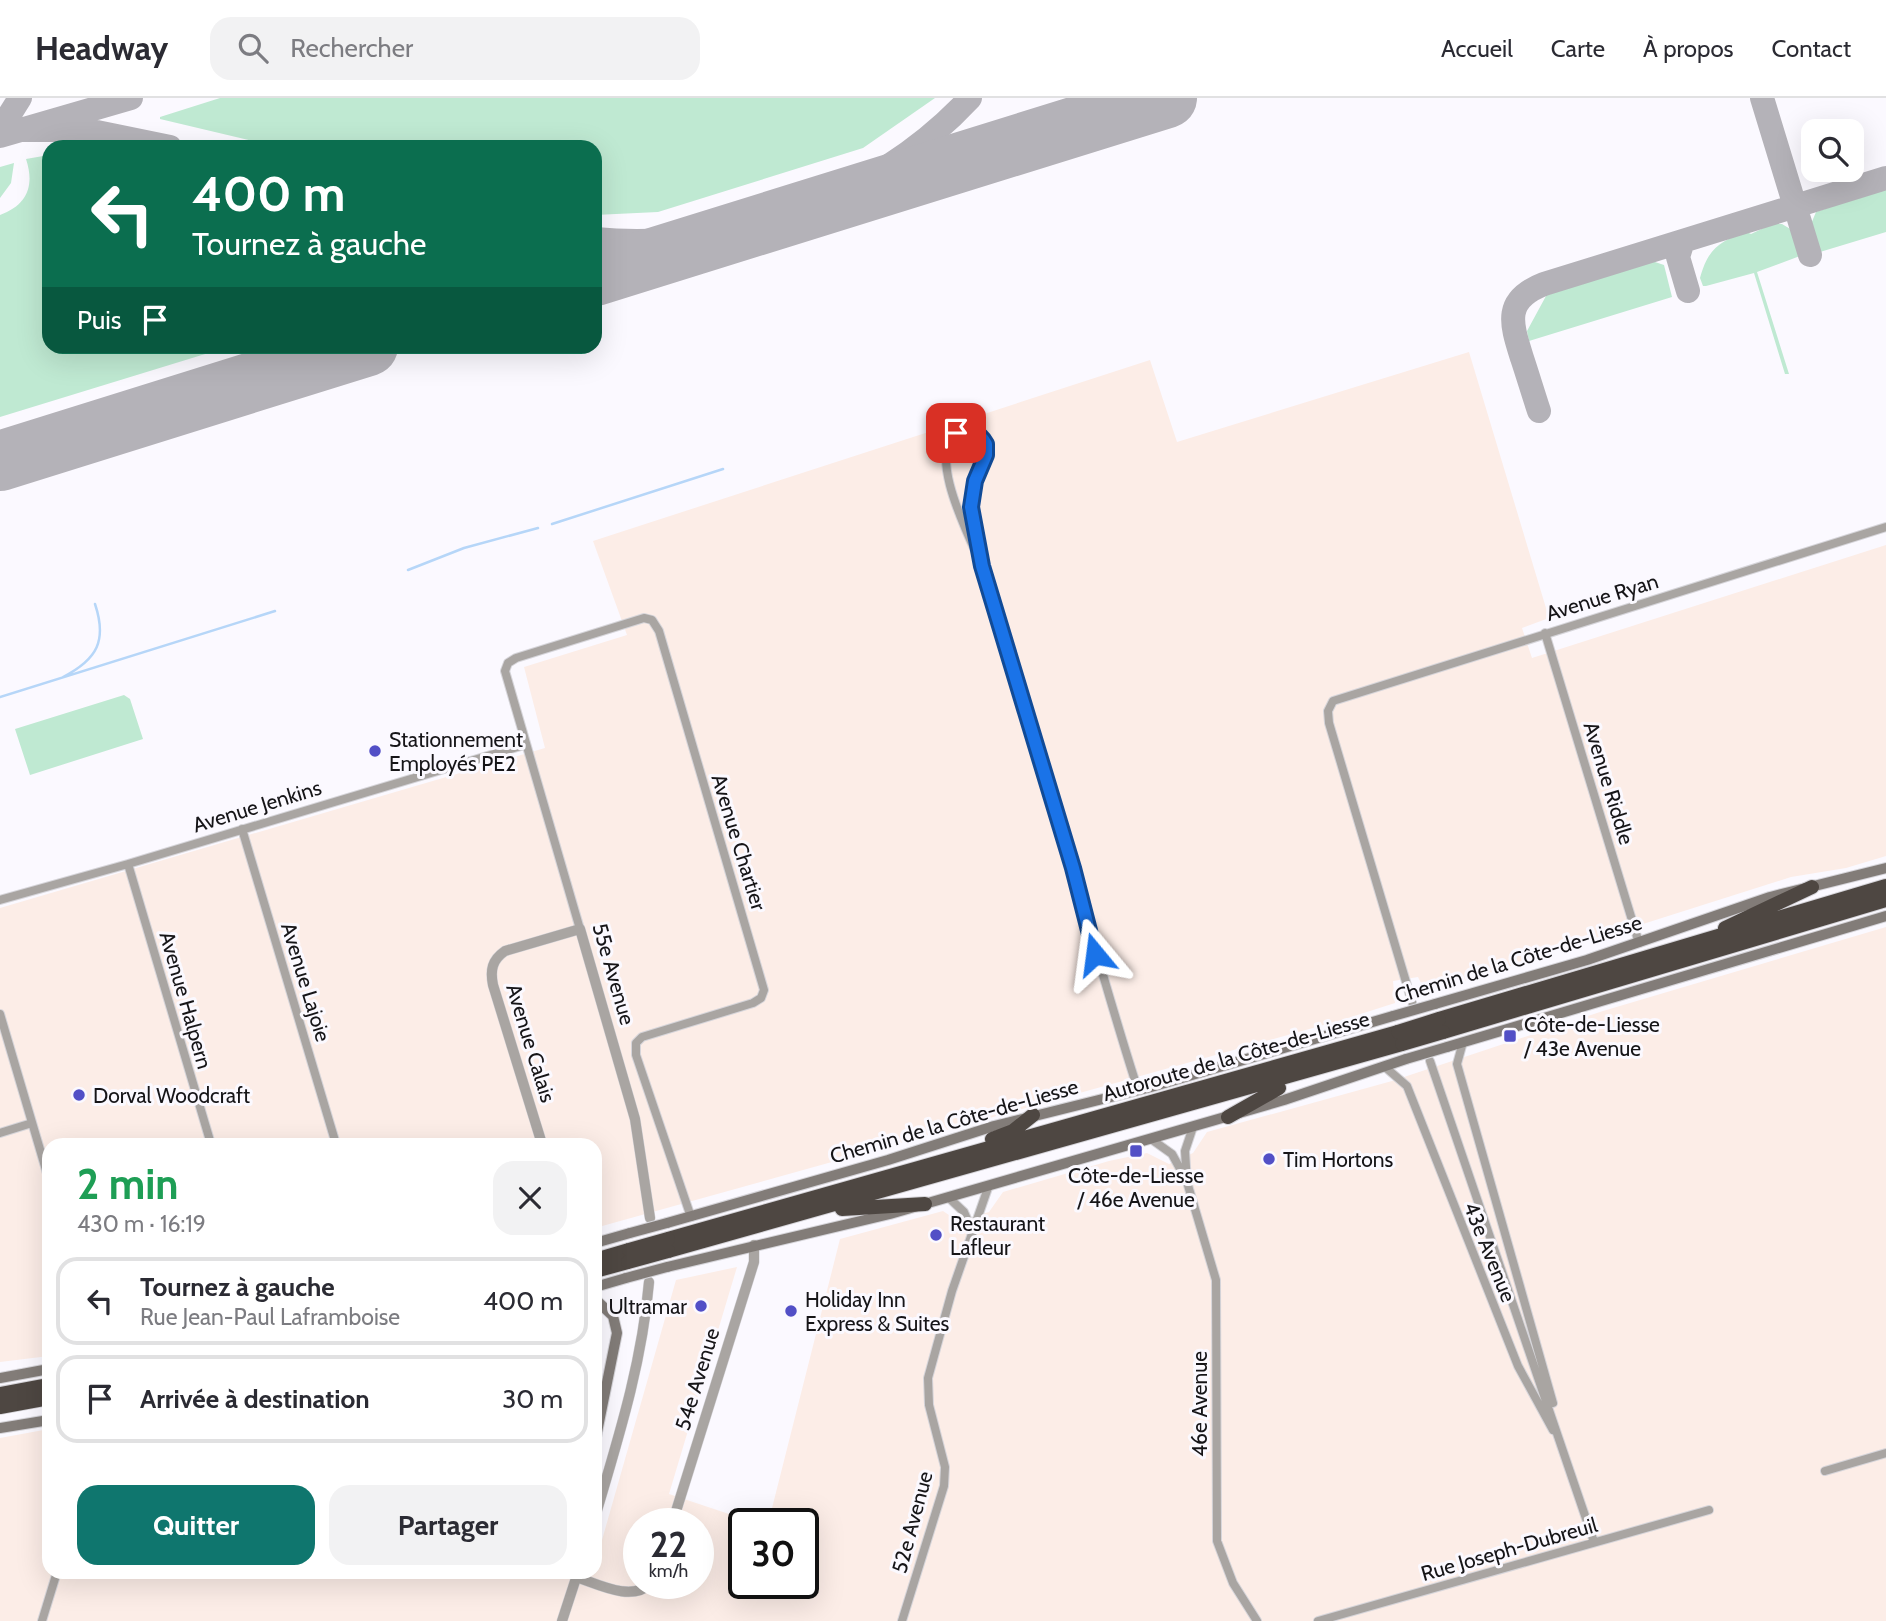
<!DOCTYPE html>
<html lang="fr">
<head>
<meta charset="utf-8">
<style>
	:root { --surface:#fff; --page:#f2f2f3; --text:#2b2b33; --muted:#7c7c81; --line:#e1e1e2; --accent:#0f766e }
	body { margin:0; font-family:Cabin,sans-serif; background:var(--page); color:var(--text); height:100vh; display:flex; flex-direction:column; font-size:26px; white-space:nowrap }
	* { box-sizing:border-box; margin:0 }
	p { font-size:23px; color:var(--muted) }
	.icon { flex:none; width:38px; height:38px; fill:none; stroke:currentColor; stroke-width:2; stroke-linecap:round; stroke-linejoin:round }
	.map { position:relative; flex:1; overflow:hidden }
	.sheet { position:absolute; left:42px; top:1040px; width:560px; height:441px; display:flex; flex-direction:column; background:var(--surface); border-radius:21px; box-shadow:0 7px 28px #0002 }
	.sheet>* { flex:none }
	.hud { position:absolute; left:42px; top:42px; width:560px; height:214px; border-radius:21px; box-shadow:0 7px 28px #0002; background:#0b6e4f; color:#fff; overflow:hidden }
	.fabs { position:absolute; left:1801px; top:21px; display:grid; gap:14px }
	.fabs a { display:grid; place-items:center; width:63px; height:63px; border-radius:14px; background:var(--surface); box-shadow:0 7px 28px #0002; font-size:35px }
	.speed { position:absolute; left:623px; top:1410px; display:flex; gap:14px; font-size:35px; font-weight:700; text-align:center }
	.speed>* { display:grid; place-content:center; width:91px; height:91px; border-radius:50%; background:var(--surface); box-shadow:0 7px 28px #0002; line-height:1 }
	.speed small { font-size:18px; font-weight:400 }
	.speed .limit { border:4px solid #111; border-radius:10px; background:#fff; color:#111 }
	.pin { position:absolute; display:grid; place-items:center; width:60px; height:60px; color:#fff; margin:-30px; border-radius:14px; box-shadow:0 4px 10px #0006 }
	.me { position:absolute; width:77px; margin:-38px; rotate:344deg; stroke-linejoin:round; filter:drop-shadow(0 0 5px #0008) }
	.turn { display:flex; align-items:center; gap:24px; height:147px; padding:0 35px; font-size:32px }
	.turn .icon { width:91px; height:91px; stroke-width:2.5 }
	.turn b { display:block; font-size:49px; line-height:60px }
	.then { display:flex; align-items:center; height:66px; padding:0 35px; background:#0003; gap:14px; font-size:26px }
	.round { display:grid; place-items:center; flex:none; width:74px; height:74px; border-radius:21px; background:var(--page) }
	.summary { display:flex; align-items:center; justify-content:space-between; height:119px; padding:0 35px }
	h1 { font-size:42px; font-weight:700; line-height:52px; color:#1e9e55 }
	.primary-button { display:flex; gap:14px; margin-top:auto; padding:14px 35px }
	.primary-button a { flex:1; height:80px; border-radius:21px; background:var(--accent); color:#fff; font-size:28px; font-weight:700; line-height:80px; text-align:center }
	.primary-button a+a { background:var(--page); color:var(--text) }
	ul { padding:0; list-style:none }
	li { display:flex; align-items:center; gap:21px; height:88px; margin:0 14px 10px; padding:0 21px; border:4px solid var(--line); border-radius:21px }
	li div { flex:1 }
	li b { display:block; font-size:26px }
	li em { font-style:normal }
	header { display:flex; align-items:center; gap:42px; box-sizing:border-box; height:98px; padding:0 35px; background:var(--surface); border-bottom:2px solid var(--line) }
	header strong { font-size:33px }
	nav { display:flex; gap:38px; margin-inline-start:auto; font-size:24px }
	.search { width:490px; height:63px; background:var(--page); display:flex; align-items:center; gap:18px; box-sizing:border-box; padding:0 24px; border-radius:21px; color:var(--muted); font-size:26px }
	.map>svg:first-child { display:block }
	.industrial { fill:#fcede7; fill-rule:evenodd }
	.green { fill:#bfe9d2 }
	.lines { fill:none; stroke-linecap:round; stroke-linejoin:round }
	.stream { stroke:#b6d6f8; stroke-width:2.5 }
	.taxiway { stroke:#b4b2b8; stroke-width:24 }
	.runway { stroke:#b4b2b8; stroke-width:60 }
	.minor-casing { stroke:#d6d5da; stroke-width:10 }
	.tertiary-casing { stroke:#d6d5da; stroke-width:11 }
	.secondary-casing { stroke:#d6d5da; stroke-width:12 }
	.motorway-casing { stroke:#d6d5da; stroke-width:16 }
	.minor { stroke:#a9a5a2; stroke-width:8 }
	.tertiary { stroke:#a9a5a2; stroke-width:10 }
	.secondary { stroke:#827c78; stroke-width:10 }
	.motorway { stroke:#4e4742; stroke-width:14 }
	.secondary-bridge-casing { stroke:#d6d5da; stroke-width:12; stroke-linecap:butt }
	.motorway-bridge-casing { stroke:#d6d5da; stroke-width:16; stroke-linecap:butt }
	.secondary-bridge { stroke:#827c78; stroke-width:10 }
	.motorway-bridge { stroke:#4e4742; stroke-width:14 }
	.route-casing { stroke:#114b97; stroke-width:18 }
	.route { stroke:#1a73e8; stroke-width:12 }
	.poi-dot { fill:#524fc6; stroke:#fbf9ff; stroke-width:2.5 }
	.labels { text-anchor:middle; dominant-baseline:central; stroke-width:6; stroke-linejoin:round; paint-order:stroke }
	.street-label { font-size:21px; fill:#161518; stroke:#fbf9ff }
	.poi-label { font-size:21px; fill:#161518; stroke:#fbf9ff; text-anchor:start }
</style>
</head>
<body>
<header>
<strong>Headway</strong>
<div class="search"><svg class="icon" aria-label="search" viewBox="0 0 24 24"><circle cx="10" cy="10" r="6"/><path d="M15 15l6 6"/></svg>Rechercher</div>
<nav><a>Accueil</a><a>Carte</a><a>À propos</a><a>Contact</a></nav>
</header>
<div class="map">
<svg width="1886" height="1523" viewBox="0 0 1886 1523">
	<rect width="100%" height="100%" fill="#fbf9ff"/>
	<path class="industrial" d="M1469,254L1549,520L1522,530L1532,560L1886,447V758L1846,770L1791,779L1426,895L1418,879L1393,883L1395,905L1345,921L595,1130V1046H49V1258L0,1264V810L545,650L524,569L627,537L593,443L1150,262L1177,344Z
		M1886,829V1523H0V1340L49,1331V1474H595V1448L600,1449L676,1182L737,1169L669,1396L759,1426H744V1486H803V1426H768L840,1141L943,1113L958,1123L989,1114L1003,1094L1109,1063L1147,1055L1169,1066L1193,1055L1207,1034L1392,983L1603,913ZM639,1426H698V1486H639Z"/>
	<path class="green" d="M220,0H935L863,50L658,114L595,117V49H278L160,21V19Z
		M49,57V248L228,249L0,319V117C27,107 35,88 26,61Z
		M14,65L11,85L0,100V69Z
		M1886,90V134L1820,154L1811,126L1816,114Z
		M1772,126H1782L1792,132L1800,158L1757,174L1789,276H1785L1754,175L1706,188H1703L1700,180C1708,151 1719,143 1747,134L1751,136Z
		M1652,163L1664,167L1672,199L1529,243L1527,233L1546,198L1552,194Z
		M124,597L130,601L143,641L30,677L15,631Z"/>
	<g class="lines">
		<path class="stream" d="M552,426L723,371
			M408,472L464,450L538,430
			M63,579C98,561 107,542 95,506
			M0,599L275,513"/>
		<path class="taxiway" d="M1762,0L1810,157
			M0,32L20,0
			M22,32H87L170,49
			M0,38L131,0
			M595,141C730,154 877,100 970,0
			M1683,143L1678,159L1688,193
			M1539,313C1533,295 1528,278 1522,260C1511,225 1503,202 1544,186L1886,80"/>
		<path class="runway" d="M595,178L1167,0
			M0,363L368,248"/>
		<g class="minor-casing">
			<path id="minor" d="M982,468C970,440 923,351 960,333L975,335L986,347C989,368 967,389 972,418C989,511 1022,602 1049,693C1080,793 1106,893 1138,992
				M1545,535L1639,845
				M242,731L336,1046
				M128,766L211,1046
				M0,802L128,766L524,647
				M580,831L505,573L508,565L516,560L644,520L652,522L659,533L764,892L761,900L753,905L642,939L636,945V957L691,1119
				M1412,904L1329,625L1328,613L1333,603L1886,429
				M0,916L49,1082
				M1463,944L1457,966L1553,1305
				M1430,963L1594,1444
				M1385,969L1407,988L1518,1268L1553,1332
				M1193,1029L1185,1053L1187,1084L1216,1182L1217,1443L1233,1485L1257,1523
				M0,1035L32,1025
				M1151,1041L1172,1056L1184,1078
				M948,1099L964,1114L972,1132
				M1825,1373L1886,1355
				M42,1523L57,1474
				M902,1523L944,1388L945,1369L929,1307L928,1280L952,1193L989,1087
				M1318,1523L1709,1412"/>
		</g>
		<g class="tertiary-casing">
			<path id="tertiary" d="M542,1046L493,887C490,872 492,862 505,853L580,831L635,1021L650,1120
				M595,1419C618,1341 642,1266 649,1184
				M672,1426L754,1164V1147
				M576,1479C598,1486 631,1504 650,1486
				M562,1523L578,1474"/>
		</g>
		<g class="secondary-casing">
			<path id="secondary" d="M1435,906L1587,862L1770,799L1886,770
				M1447,949L1886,818
				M667,1125L888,1062L994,1028L1151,989L1393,918
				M595,1145L630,1135
				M667,1169L890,1116L1284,1002L1406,961
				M595,1189L626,1180
				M595,1201L613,1218L617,1235L595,1344
				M0,1280L49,1271
				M0,1330L49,1322"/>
		</g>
		<g class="motorway-casing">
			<path id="motorway" d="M1725,830L1812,789
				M1439,921L1886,788
				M1443,934L1886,802
				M1228,1019L1279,990
				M992,1041L1013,1033L1033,1017
				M842,1111L925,1106
				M668,1141L1398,934
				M668,1153L1402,946
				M595,1162L629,1152
				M595,1173L628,1164
				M0,1296L49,1287
				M0,1309L49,1300"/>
		</g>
		<use href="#minor" class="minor"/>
		<use href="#tertiary" class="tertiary"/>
		<use href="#secondary" class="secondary"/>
		<use href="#motorway" class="motorway"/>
		<g class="secondary-bridge-casing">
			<path id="secondary-bridge" d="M1393,918L1435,906
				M1406,961L1447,949
				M630,1135L667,1125
				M626,1180L667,1169"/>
		</g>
		<g class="motorway-bridge-casing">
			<path id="motorway-bridge" d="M1398,934L1439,921
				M1402,946L1443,934
				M629,1152L668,1141
				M628,1164L668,1153"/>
		</g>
		<use href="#secondary-bridge" class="secondary-bridge"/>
		<use href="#motorway-bridge" class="motorway-bridge"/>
	</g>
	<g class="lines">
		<g class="route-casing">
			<path id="route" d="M956,335C968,329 980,335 986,346V357L975,383L971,409L982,468L1073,770L1095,856"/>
		</g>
		<use href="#route" class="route"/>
	</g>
	<g class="poi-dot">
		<circle cx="375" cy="653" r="7"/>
		<rect x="1503" y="931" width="14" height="14" rx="3.5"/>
		<circle cx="79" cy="997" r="7"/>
		<rect x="1129" y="1046" width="14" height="14" rx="3.5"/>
		<circle cx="1269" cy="1061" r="7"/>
		<circle cx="936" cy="1137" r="7"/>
		<circle cx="701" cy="1208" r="7"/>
		<circle cx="791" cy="1213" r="7"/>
	</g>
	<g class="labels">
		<g class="street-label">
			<text transform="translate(1602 499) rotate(-17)">Avenue Ryan</text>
			<text transform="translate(1609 685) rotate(73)">Avenue Riddle</text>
			<text transform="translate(257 708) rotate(-17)">Avenue Jenkins</text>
			<text transform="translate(739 744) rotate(73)">Avenue Chartier</text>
			<text transform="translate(1518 861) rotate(-17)">Chemin de la Côte-de-Liesse</text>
			<text transform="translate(614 876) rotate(74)">55e Avenue</text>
			<text transform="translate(306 884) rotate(73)">Avenue Lajoie</text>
			<text transform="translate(186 902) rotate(74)">Avenue Halpern</text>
			<text transform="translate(531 945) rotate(73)">Avenue Calais</text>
			<text transform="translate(1236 958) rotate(-16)">Autoroute de la Côte-de-Liesse</text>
			<text transform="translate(954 1023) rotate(-16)">Chemin de la Côte-de-Liesse</text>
			<text transform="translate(1490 1154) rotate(68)">43e Avenue</text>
			<text transform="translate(697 1281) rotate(-73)">54e Avenue</text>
			<text transform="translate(1199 1306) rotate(-90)">46e Avenue</text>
			<text transform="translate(912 1424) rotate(-75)">52e Avenue</text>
			<text transform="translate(1509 1451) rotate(-16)">Rue Joseph-Dubreuil</text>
		</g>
		<g class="poi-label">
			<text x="389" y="641">Stationnement<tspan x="389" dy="24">Employés PE2</tspan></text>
			<text x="1524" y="926">Côte-de-Liesse<tspan x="1524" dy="24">/ 43e Avenue</tspan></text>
			<text x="93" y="997">Dorval Woodcraft</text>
			<text x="1283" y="1061">Tim Hortons</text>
			<text x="1136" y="1077" text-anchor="middle">Côte-de-Liesse<tspan x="1136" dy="24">/ 46e Avenue</tspan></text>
			<text x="950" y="1125">Restaurant<tspan x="950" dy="24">Lafleur</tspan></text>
			<text x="805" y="1201">Holiday Inn<tspan x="805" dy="24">Express &amp; Suites</tspan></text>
			<text x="687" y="1208" text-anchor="end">Ultramar</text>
		</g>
	</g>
</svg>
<div class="fabs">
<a><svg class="icon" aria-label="search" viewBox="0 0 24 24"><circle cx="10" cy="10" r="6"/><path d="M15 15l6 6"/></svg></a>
</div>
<div class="speed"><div>22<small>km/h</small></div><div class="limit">30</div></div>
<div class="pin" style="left:956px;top:335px;background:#d93025"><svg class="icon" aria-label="arrive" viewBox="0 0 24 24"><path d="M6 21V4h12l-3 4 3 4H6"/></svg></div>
<svg class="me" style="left:1095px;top:856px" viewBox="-20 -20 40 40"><path d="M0-17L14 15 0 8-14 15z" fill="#1a73e8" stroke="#fff" stroke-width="4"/></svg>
<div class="hud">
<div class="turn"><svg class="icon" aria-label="left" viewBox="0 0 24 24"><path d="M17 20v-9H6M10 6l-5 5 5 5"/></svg><div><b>400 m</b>Tournez à gauche</div></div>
<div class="then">Puis<svg class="icon" aria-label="arrive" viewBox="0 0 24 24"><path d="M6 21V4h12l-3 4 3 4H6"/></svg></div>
</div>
<section class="sheet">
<div class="summary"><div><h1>2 min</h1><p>430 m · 16:19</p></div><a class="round"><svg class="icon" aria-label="close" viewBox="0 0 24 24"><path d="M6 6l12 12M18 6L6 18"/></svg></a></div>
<ul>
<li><svg class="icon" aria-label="left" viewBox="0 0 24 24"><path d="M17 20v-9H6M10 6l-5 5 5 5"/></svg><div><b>Tournez à gauche</b><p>Rue Jean-Paul Laframboise</p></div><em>400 m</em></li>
<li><svg class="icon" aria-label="arrive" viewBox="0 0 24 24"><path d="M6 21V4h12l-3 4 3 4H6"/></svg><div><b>Arrivée à destination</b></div><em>30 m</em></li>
</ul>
<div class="primary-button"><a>Quitter</a><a>Partager</a></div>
</section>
</div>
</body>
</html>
